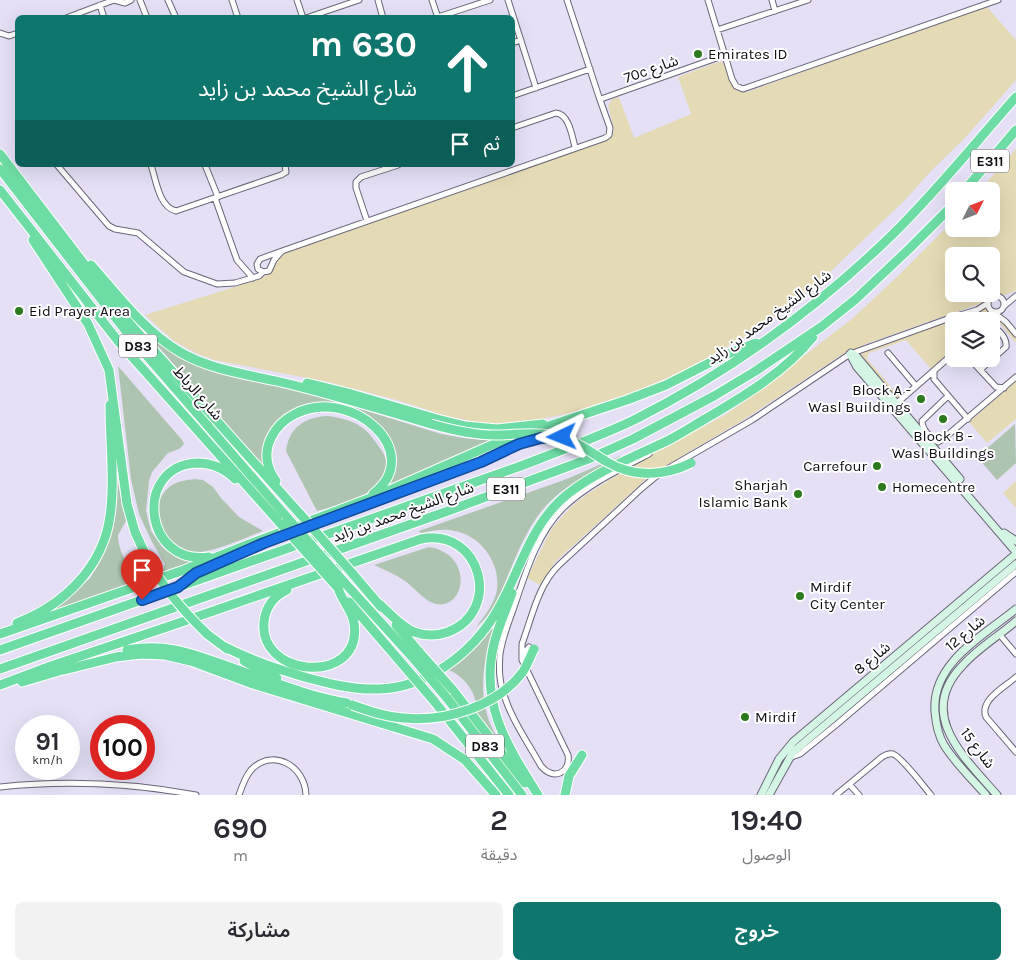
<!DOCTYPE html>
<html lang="ar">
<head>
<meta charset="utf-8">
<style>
	:root { --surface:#fff; --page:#f2f2f3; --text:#2b2b33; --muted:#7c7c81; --accent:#0f766e }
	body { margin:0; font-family:Karla,"Noto Sans Arabic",sans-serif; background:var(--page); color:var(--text); direction:rtl; height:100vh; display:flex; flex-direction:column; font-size:19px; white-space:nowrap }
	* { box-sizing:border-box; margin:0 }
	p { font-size:16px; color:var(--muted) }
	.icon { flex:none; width:28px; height:28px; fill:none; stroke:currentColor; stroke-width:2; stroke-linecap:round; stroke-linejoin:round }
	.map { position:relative; height:795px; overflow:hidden; direction:ltr }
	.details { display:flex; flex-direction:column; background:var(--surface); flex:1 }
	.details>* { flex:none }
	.top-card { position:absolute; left:15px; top:15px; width:500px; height:152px; border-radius:8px; box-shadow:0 5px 20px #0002; direction:rtl; background:#0f766e; color:#fff; overflow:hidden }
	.needle { width:32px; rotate:48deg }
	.tools { position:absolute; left:945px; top:182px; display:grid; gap:10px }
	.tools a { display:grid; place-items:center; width:55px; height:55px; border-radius:8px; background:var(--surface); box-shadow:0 5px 20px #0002; font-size:25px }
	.speed { position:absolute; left:15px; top:715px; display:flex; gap:10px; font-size:25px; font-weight:700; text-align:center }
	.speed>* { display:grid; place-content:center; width:65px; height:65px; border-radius:50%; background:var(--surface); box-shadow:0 5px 20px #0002; line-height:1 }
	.speed small { font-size:12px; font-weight:400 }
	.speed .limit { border:8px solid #d22; background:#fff; color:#111 }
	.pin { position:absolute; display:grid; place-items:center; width:42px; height:42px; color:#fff; margin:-51px -21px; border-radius:50% 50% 50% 0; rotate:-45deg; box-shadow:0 0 5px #0007 }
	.pin .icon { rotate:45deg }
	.me { position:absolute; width:55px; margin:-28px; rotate:268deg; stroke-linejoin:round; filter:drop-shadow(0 0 4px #0008) }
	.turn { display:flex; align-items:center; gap:18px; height:105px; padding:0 15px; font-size:22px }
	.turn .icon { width:65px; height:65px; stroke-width:2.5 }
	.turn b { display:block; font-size:35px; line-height:42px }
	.then { display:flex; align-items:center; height:48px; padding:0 15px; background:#0003; gap:10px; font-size:19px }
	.eta { display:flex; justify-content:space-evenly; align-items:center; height:85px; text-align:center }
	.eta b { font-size:30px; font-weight:600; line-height:35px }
	.primary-button { display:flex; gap:10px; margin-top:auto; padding:10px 15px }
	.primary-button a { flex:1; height:58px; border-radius:8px; background:var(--accent); color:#fff; font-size:20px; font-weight:600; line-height:58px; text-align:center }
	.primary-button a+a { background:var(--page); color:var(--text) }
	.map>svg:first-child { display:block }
	.green { fill:#aec3b0 }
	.sand { fill:#e4dab5; fill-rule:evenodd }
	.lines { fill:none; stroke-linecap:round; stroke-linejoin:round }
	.street-casing { stroke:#6a6678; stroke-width:7 }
	.secondary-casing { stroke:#6a6678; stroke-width:9 }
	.highway-casing { stroke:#fff; stroke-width:11 }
	.street { stroke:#fff; stroke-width:5 }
	.secondary { stroke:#d4f5e4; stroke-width:7 }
	.highway { stroke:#6edda5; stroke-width:9 }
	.highway-bridge-casing { stroke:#fff; stroke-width:11; stroke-linecap:butt }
	.highway-bridge { stroke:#6edda5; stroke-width:9 }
	.route-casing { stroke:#114b97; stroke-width:12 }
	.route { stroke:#1a73e8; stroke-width:9 }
	.poi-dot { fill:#2c7920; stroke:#fff; stroke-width:2 }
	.labels { text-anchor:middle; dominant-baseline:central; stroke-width:4; stroke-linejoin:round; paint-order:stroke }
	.shield { fill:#fff; stroke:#58565b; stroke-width:1 }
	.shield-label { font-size:14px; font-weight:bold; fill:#100e15 }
	.poi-label { font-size:15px; fill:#100e15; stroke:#fff; text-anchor:start }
	.street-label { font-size:15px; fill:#100e15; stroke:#fff }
</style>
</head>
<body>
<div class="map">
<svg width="1016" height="795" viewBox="0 0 1016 795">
	<rect width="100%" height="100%" fill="#e5e0f6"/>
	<path class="green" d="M140,326L173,353L199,367L302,391L441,434L463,438L496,441L387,486C398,471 397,459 387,443C381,433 376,423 367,416C341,398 308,398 284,417C276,422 269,428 266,437C262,446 263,457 264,467Z
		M118,366L182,440L184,444L179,449L168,453L152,472L149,481L146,511L151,531L163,548L180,559L192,562L162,572L165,564L152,542L139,514L131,479Z
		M328,416C340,418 352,420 361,427C369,432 374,440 379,447C392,463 388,477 371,490C357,501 335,506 317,511L286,451C289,427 305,417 328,416Z
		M1015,424L1016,463L997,480L977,457Z
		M620,456V457C591,473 556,489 537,517C526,533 518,551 511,568C502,589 495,613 476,627C483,618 491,608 495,597C505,569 483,536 455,531C443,528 432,531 420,533L419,531L567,479Z
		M113,459L126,521L118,535C118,552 130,574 148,577L42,616L81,586L90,578L96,568L113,525L114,509Z
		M195,479L203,480L213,487L221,498L239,517L263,531C246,537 215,552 197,552C165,552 142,505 172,485C179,481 187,480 195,479Z
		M429,547C474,554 466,610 436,604C424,601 415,588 405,581C395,574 385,570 374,565Z
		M499,614C485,651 475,691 492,728C496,736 501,744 506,752C500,745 479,721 477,715C476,710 477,704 475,699C472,686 457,670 443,669Z"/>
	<path class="sand" d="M986,6L1016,40V80L964,139L931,171L906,199L828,274L792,305L754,331L690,368L642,389L570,413L531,421L506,423L487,424L450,417L397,400L328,382L214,360L196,353L174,341L145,315L260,279C276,271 275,259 286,252L604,140L613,134L614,129L608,106L612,99L619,97L634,138L691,114L678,77L718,62H722L725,65C729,76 732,93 747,92Z
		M1016,149V291L868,343L841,355L745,419L653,473L556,561L540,585L527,578L552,528L572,506L586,495L641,460L723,416L744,402L853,318L899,275L954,220V229H991V191H979ZM954,256H991V294H954Z
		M991,307L1016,336V343L999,322L994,320L954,321V350L931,369L906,340L869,353L867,359L900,397L896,401L858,355L898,339Z
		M1016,381V419L987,443L969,422Z
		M1016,481V508L1003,493Z"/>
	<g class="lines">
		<g class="street-casing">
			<path id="street" d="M140,0L147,18
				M168,0L176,18
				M232,0L238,18
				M297,0L303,18
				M378,0L383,18
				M432,0L438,18
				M508,0L536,88
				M567,0L599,97L601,99L725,55
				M708,0L732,79L736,86L743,89L998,0
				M772,0L775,11
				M100,5L104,18
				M438,17L490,0
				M66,18L114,0L125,3L131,0
				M306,18L359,0
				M717,30L808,0
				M0,33L9,36L18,33
				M512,43L521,40
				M512,96L590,69
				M512,128L556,113C569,114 572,136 575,147
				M57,165L109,226L115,229L138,233L184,272L217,284L235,283L259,276L263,272
				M151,165C156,180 159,207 176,211L281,175L286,172L285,165
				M205,165L218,197
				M215,198L237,260L253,278
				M367,221L356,188V182L361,177L398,165
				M282,251L605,138L609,135L610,128L599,97
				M282,251L274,260L269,271L263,272L258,269L257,264L260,259Z
				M988 304a8 8 0 1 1 16 0a8 8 0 1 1-16 0Z
				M1004,306L1016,296
				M993,312L1006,322L1016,334
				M888,353L916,386
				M970,359L996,387L1004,388
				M980,370L1006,347C1007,338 999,329 991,326
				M934,371V379L968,419
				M948,396L922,421C922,429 930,438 938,442L943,439L1016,377
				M897,403L954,353
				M649,454C620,469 587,485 563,508C536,535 525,575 513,610C508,624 502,639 500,654C499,665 499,677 502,688C509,716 527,741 541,766C553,781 571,773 568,755L522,660V644C532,617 538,585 559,565L642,488L659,474
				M667,469L752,420L850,354L950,318L977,310L988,303
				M1000,635L1016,654
				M526,660L524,653L529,647
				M1016,677C1005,687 979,700 986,717L1016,752
				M789,758L800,754L837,724L1016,572
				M849,784L859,795
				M0,787C66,780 131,783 196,795
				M239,795C242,786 245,777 251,770C273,747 305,766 306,795
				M836,795L882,757C885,755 888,753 893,754C902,757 924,787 931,795"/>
		</g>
		<g class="secondary-casing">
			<path id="secondary" d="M851,353L857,357L960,479
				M850,354L857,367L1016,552
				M1004,533L1016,541
				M761,795L779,759L793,742L1016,554
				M769,795L793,752L1016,564
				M986,795C972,779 955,763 944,745C938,735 936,724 935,712C931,663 983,636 1016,609
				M997,795C965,758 915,714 963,665C978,648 999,636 1016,621"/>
		</g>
		<g class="highway-casing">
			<path id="highway" d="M0,154L130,324L301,515
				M0,169L129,335L285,515
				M0,190L118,341L280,523
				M964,191L1016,130
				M33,240L88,324L109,370L127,504L135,532L147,558
				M91,265C118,295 144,331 180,352C212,371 253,375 289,384C337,396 384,410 431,424
				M307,383L348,393L437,419L465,426L497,429L543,424
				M276,481C266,468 264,452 271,438C276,427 285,419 295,414C351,385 427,452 373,494
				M388,497L481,461L519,444L548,437
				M209,557C143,566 133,466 197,463C212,463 225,469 235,479
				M352,573L381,607
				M344,582L414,659
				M181,584L192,575L217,563
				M287,590C276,595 268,604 265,616C251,678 364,688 354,623C352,610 342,601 338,588
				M512,593C506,610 498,627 494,644C479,704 508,747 538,795
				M349,602L398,659
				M17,623C64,605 103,567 110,516C115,483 110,439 110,405
				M396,625L420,653
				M0,634L184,570L252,543L376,496L494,444L627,400L666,385L725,355L756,343
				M207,634L227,649
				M223,646C248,659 274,668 301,676C326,683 352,690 378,689C428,688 473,652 497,611C521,570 530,523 569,493C599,470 636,456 669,440C682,433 693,426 705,419C744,396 785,372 813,337
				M0,650L518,467C557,452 596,438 634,420C729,372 816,309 892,235C936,192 975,143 1016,97
				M127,650C173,642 199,657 241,671C276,683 311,697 347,703
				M244,661L277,678
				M0,669L448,511L591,458L633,439L714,396L754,372L821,327L856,299L909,249L954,204
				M64,670L116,657L141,654L165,655L191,661L253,684L433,739L465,760L496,795
				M22,682L69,668
				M0,685L51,666L170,626L421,539C481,527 503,611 448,632C437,636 425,636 414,632C400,626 390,613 378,603
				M452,689L525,783
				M447,698L522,795
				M434,701L509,795
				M565,795L569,776L582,755"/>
		</g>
		<use href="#street" class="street"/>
		<use href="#secondary" class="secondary"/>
		<use href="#highway" class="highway"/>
		<g class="highway-bridge-casing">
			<path id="highway-bridge" d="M431,424C452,430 473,435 495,435C513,435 531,432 549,435C576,439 585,449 607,462C634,478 665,476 691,463
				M285,515L344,582
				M301,515L352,573
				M280,523L338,588
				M147,558C163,588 183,611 207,634
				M420,653L452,689
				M398,659L434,701
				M414,659L447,698
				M352,705C369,711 386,717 404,718C445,722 496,707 522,673C527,666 530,657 534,649"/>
		</g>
		<use href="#highway-bridge" class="highway-bridge"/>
	</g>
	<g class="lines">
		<g class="route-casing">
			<path id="route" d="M142,600L178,587L196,573L264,543L481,462L519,444L541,438L562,437"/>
		</g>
		<use href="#route" class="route"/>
	</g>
	<g class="poi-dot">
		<circle cx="698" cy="54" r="5"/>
		<circle cx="19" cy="311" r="5"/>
		<circle cx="921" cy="399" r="5"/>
		<circle cx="943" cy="419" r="5"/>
		<circle cx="877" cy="466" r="5"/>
		<circle cx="882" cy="487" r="5"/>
		<circle cx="798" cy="494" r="5"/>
		<circle cx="800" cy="596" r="5"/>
		<circle cx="745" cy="717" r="5"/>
	</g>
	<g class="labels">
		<g class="shield">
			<rect x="971" y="149.5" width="38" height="23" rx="4"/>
			<rect x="119" y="334.5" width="38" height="23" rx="4"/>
			<rect x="487" y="477.5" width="38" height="23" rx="4"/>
			<rect x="466" y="734.5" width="38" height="23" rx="4"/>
		</g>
		<g class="shield-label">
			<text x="990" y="161">E311</text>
			<text x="138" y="346">D83</text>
			<text x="506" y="489">E311</text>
			<text x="485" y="746">D83</text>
		</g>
		<g class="poi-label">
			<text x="708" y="54">Emirates ID</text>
			<text x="29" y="311">Eid Prayer Area</text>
			<text x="911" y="390" text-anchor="end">Block A -<tspan x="911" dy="17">Wasl Buildings</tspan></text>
			<text x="943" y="436" text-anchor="middle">Block B -<tspan x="943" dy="17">Wasl Buildings</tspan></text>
			<text x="867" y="466" text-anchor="end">Carrefour</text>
			<text x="788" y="485" text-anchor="end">Sharjah<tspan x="788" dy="17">Islamic Bank</tspan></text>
			<text x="892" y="487">Homecentre</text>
			<text x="810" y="587">Mirdif<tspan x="810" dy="17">City Center</tspan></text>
			<text x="755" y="717">Mirdif</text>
		</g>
		<g class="street-label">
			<text transform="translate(651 69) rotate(-19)">70c شارع</text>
			<text transform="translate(769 317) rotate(-36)">شارع الشيخ محمد بن زايد</text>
			<text transform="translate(198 393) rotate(49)">شارع الرباط</text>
			<text transform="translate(403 512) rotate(-20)">شارع الشيخ محمد بن زايد</text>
			<text transform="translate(965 633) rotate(-40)">شارع 12</text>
			<text transform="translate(872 658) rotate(-40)">شارع 8</text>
			<text transform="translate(978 748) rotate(53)">شارع 15</text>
		</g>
	</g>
</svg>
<div class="tools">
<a><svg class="needle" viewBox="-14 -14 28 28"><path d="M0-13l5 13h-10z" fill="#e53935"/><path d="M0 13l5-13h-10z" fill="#7c7c81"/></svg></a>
<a><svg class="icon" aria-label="search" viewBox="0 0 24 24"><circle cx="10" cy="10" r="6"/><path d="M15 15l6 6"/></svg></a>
<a><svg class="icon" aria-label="layers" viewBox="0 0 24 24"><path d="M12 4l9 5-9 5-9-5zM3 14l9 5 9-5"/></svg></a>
</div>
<div class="speed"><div>91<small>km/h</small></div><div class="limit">100</div></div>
<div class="pin" style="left:142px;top:600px;background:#d93025"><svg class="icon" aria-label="arrive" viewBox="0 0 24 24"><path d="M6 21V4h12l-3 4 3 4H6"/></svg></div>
<svg class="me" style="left:562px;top:437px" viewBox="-20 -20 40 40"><path d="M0-17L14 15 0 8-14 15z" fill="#1a73e8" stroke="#fff" stroke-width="4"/></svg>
<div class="top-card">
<div class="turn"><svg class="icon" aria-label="ahead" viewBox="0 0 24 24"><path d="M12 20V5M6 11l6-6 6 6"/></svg><div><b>630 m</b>شارع الشيخ محمد بن زايد</div></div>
<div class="then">ثم<svg class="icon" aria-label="arrive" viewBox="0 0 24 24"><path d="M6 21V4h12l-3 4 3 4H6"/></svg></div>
</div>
</div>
<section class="details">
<div class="eta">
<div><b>19:40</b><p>الوصول</p></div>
<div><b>2</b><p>دقيقة</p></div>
<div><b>690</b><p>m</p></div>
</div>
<div class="primary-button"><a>خروج</a><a>مشاركة</a></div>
</section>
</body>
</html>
